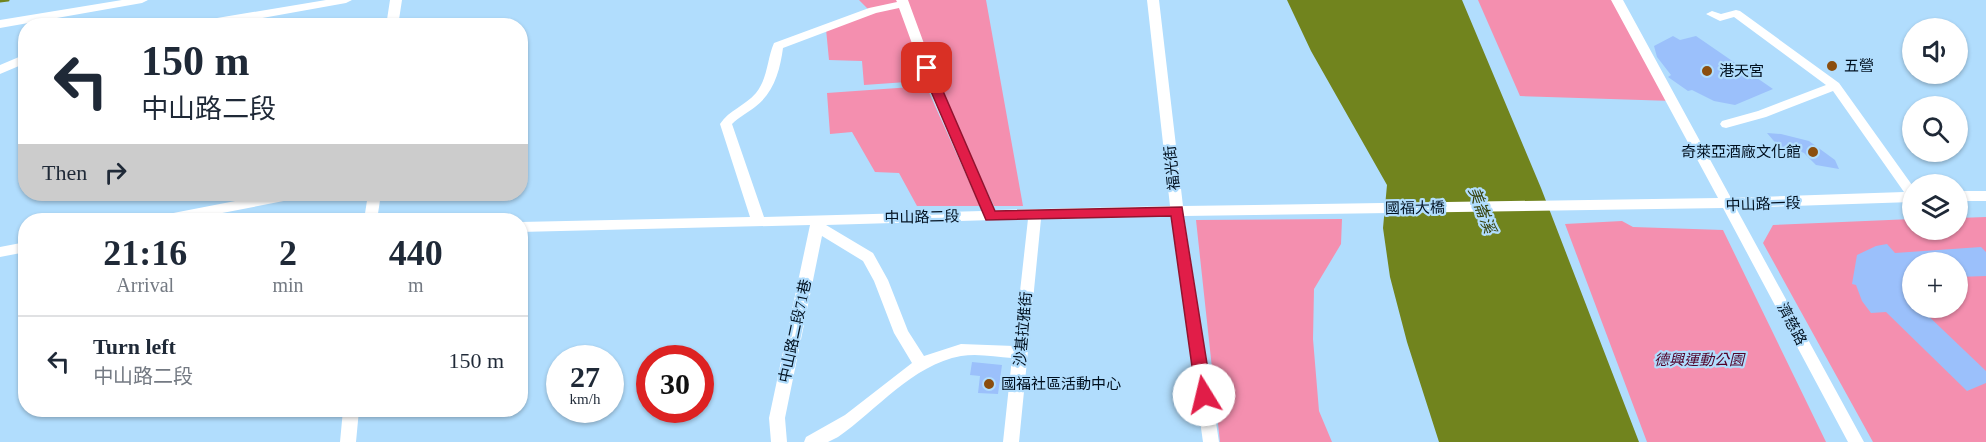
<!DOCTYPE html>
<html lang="en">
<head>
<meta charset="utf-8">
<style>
	:root { --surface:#fff; --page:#f2f2f3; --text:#1f2937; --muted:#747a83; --line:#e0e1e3 }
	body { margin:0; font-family:"Times New Roman","Noto Sans TC",serif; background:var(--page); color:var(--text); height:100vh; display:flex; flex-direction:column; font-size:22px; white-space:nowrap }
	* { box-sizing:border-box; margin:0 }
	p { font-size:20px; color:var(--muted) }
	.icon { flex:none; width:33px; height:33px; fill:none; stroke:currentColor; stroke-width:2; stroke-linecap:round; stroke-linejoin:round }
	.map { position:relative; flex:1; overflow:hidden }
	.details { position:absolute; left:18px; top:213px; width:510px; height:204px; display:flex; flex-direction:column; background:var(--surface); border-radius:24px; box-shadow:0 2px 4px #0004 }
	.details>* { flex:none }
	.hud { position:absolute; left:18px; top:18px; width:510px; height:183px; border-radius:24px; box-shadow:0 2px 4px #0004; background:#fff; color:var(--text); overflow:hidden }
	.fabs { position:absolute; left:1902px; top:18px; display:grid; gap:12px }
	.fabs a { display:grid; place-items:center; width:66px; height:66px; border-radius:50%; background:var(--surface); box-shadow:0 2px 4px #0004; font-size:30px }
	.speed { position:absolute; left:546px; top:345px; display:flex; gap:12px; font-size:30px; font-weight:700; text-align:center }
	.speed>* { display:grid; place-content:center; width:78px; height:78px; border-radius:50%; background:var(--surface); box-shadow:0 2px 4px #0004; line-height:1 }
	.speed small { font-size:15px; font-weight:400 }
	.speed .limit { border:9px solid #d22; background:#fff; color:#111 }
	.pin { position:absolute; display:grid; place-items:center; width:51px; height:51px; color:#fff; margin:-26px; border-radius:12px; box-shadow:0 3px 9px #0006 }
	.me { position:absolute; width:66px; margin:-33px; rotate:351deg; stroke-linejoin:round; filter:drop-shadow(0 0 4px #0008) }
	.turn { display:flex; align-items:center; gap:21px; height:126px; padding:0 24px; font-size:27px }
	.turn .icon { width:78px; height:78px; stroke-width:2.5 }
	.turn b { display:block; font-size:42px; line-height:51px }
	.then { display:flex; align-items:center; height:57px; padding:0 24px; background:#0003; gap:12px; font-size:22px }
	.eta { display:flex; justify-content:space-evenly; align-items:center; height:102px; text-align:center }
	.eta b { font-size:36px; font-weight:800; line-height:42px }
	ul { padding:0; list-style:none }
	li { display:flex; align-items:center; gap:18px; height:90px; padding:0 24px; border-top:2px solid var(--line) }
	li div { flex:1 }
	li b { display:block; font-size:22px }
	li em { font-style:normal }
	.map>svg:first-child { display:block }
	.green { fill:#f48faf; fill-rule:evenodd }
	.water { fill:#71841e }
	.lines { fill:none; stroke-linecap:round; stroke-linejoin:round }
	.stream { stroke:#71841e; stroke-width:3 }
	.building { fill:#9bc0fb }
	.minor { fill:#fff; fill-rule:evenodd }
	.route { fill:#e11d48; stroke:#92132f; stroke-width:1.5 }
	.poi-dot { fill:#8b4e0e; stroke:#b1ddfd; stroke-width:2 }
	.labels { text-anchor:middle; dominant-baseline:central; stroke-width:4.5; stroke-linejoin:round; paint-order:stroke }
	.poi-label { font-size:15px; fill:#00101f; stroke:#b1ddfd; text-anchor:start }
	.street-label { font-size:15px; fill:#00101f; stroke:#b1ddfd }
	.park-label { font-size:15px; font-style:italic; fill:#510228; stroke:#b1ddfd }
	.water-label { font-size:16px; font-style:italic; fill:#353f09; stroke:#b1ddfd }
</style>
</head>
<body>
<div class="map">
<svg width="1986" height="442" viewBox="0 0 1986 442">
	<rect width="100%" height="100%" fill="#b1ddfd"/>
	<path class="green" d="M859,0H986L1023,206H994L935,80L864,85L862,61L829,60L826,29L870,11Z
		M1478,0H1615L1673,101L1520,96Z
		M926,86L980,206H917L899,173L875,172L852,132L830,134L827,93Z
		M1986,217V442H1873L1763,243L1773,225L1912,219V230H1958V218ZM1912,262H1958V308H1912Z
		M1342,219L1341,244L1314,289L1313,339L1319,411L1332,442H1220L1196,220Z
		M1622,221L1633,227L1723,230L1826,442H1647L1565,224Z"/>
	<path class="water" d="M1287,0H1462L1541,188L1639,442H1439L1407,342L1390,277L1383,228L1387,185L1311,51Z"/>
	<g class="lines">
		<path class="stream" d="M0,1L8,0"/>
	</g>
	<path class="building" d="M1673,36L1680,40L1696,36L1773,89L1735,105L1714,101L1692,90L1688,91L1668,77L1671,75L1657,57L1654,46Z
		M1767,133L1781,134L1809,141L1835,160L1839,169L1816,165L1804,153L1792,148L1779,147Z
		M1887,244L1895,253L1981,247L1986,252V276L1958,277V262H1912V308H1920L1986,371V383L1967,391L1886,312L1871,313L1862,301L1856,285L1852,284L1857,255L1876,246Z
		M972,362L1002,365L998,394L978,393L980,376L970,375Z"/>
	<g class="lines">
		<path class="minor" d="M122,0H148L142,3L0,28V20Z
			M326,0H352L346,3L217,26H188L193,22Z
			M390,0H402L398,26H386Z
			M896,0H908L941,90L995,210L1170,206L1147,0H1159L1183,206L1718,198L1611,0H1623L1731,198L1904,192L1833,91L1766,117L1726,128L1722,127L1720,124L1722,121L1758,111L1826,85L1734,17L1720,21L1706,14L1712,11L1721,14L1736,10L1740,11L1839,83L1912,185V202L1736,208L1864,442H1848L1723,208L1184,216L1219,442H1203L1171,216L1041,219L1019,442H1003L1012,358C996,357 978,353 961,356C912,365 877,410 838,437L828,442H804L806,437L845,415L912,363L894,333L874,281L863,261L822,236L785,418L787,442H771L769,418L810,225L520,232V222L750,217L720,124C729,110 745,106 756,93C768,78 767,59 774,43L869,8L897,2ZM899,8L929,90L982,211L764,217L732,124C739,117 747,113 755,107C774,93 780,70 783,48L876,13ZM1028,219L1014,346L961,344L924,356L908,331L888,280L873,253L826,225Z
			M26,54V63L0,74V65Z
			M1958,191H1986V201H1958Z
			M272,194H301L294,199L186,220H156L163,215Z
			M368,194H381L377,220H364Z
			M26,242V252L0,257V247Z
			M343,410H359L356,442H340Z"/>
	</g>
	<path class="route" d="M927,64L933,68L995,211L1182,207L1212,395L1209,399H1198L1196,395L1171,216L986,220L921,68Z"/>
	<g class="poi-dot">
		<circle cx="1832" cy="66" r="6"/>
		<circle cx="1707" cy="71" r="6"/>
		<circle cx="1813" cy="152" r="6"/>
		<circle cx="989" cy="384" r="6"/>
	</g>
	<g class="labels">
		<g class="poi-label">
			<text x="1844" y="66">五營</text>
			<text x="1719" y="71">港天宮</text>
			<text x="1801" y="152" text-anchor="end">奇萊亞酒廠文化館</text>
			<text x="1001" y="384">國福社區活動中心</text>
		</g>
		<g class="street-label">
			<text transform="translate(1172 168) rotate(-96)">福光街</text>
			<text transform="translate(1763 204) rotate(-2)">中山路一段</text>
			<text transform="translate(1415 208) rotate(-1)">國福大橋</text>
			<text transform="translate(922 217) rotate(-1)">中山路二段</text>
			<text transform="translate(1792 324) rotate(62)">濟慈路</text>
			<text transform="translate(1023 329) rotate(-85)">沙基拉雅街</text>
			<text transform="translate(795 331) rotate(-78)">中山路二段71巷</text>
		</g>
		<g class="park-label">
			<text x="1699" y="360">德興運動公園</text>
		</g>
		<g class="water-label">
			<text transform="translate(1482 210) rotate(69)">美崙溪</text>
		</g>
	</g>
</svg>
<div class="fabs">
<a><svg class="icon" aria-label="sound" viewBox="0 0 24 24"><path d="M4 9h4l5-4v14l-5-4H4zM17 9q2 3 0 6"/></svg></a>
<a><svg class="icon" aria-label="search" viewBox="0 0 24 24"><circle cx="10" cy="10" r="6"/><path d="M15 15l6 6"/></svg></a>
<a><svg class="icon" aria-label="layers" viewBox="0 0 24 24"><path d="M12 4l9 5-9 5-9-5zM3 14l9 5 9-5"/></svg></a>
<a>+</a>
</div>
<div class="speed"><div>27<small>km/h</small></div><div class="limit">30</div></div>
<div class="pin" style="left:927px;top:68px;background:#d93025"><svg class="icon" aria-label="arrive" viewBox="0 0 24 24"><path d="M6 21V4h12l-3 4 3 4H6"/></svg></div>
<svg class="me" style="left:1204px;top:395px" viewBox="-20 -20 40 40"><circle r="19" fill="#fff"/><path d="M0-13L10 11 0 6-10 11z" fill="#e11d48"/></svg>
<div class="hud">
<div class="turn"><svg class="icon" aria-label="left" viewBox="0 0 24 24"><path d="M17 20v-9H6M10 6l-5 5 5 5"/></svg><div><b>150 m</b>中山路二段</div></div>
<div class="then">Then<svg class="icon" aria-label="right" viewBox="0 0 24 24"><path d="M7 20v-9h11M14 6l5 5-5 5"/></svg></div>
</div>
<section class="details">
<div class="eta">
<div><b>21:16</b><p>Arrival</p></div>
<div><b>2</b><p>min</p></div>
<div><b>440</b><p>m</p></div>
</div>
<ul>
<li><svg class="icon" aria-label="left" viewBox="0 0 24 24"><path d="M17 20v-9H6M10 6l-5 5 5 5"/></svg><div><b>Turn left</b><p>中山路二段</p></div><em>150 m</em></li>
</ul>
</section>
</div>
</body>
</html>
